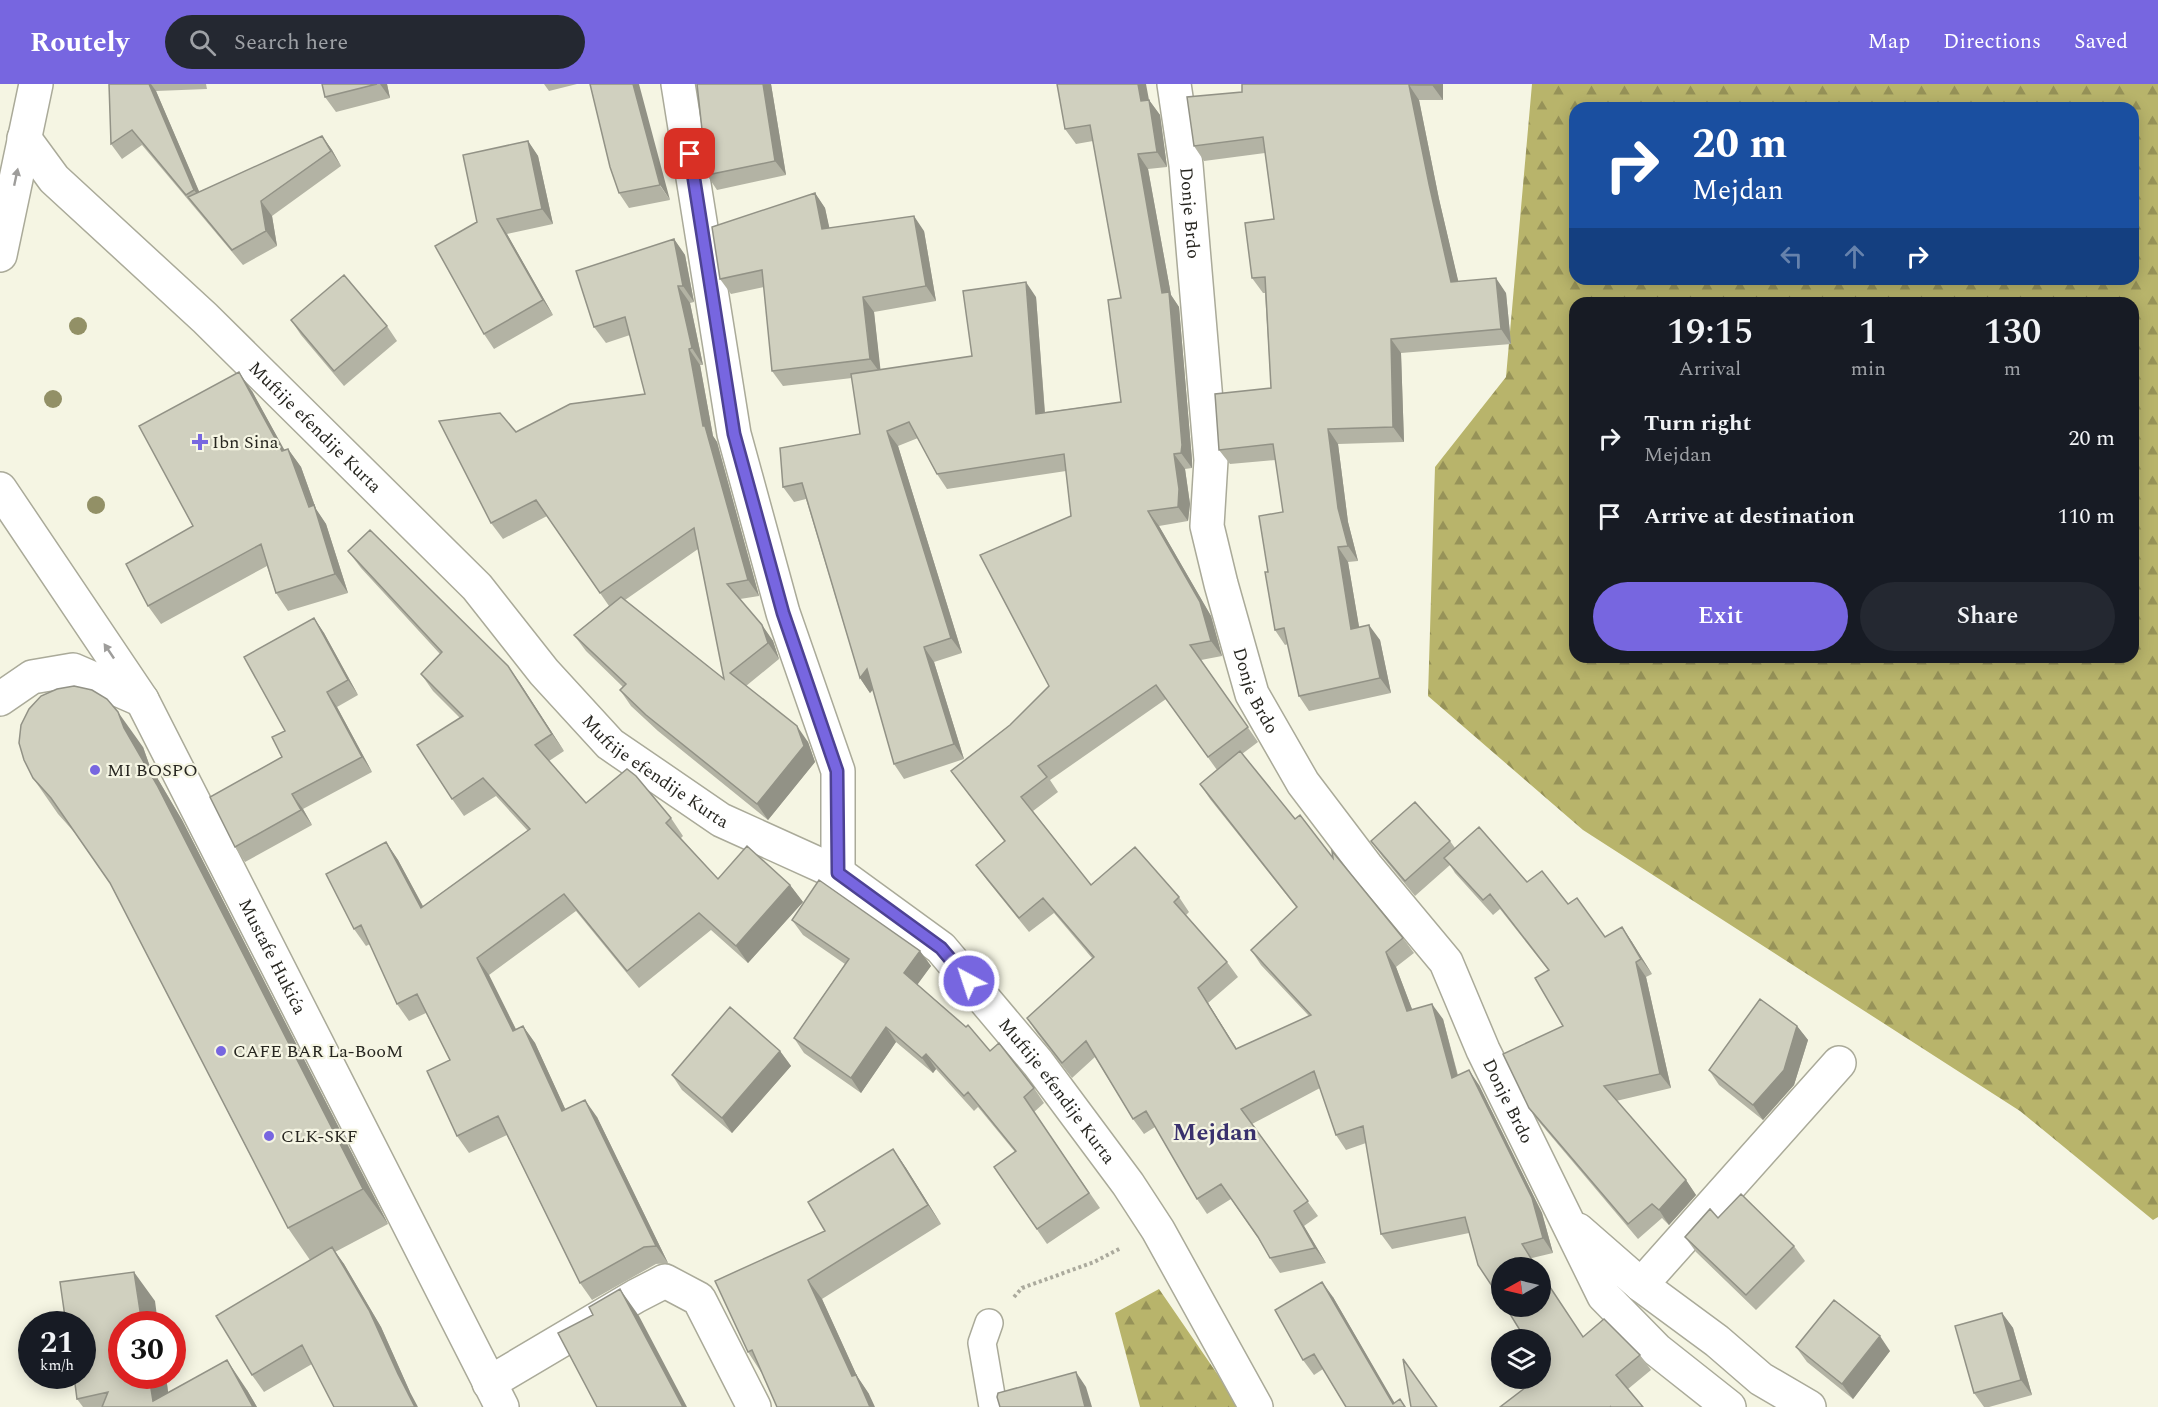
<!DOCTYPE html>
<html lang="en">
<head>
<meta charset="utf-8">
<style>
	:root { --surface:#171b24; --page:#242831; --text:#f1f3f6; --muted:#9ea1a6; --accent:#7766e0 }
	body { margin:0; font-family:Spectral,serif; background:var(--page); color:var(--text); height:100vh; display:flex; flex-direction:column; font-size:22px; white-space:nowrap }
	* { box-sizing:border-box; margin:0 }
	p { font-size:20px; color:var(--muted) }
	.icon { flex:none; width:33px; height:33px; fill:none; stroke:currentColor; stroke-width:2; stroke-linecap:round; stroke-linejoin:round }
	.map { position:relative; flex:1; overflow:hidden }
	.drawer { position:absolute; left:1569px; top:213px; width:570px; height:366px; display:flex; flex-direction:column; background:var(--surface); border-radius:18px; box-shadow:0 3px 15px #0003 }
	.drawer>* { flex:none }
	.banner { position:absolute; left:1569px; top:18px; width:570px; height:183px; border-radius:18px; box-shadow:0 3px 15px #0003; background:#1a4fa0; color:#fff; overflow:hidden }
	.needle { width:39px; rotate:262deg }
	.fabs { position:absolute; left:1491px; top:1173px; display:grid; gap:12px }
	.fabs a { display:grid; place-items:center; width:60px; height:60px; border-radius:50%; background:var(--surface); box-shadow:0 3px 15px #0003; font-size:30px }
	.speed { position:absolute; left:18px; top:1227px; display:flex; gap:12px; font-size:30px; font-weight:700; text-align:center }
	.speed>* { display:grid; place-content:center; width:78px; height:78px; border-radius:50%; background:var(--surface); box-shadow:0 3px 15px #0003; line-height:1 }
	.speed small { font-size:15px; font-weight:400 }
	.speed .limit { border:9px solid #d22; background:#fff; color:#111 }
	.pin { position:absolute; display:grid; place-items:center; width:51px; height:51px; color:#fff; margin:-26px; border-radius:12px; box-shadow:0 3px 9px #0006 }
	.me { position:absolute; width:66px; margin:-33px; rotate:320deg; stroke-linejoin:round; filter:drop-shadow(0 0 4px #0008) }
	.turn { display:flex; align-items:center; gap:21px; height:126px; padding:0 24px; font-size:27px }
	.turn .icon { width:78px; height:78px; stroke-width:2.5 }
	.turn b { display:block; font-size:42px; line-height:51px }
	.lanes { display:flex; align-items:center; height:57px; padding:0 24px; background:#0003; justify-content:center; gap:30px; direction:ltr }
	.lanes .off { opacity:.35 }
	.eta { display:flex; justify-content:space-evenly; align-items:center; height:102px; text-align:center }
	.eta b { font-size:36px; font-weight:600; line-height:42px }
	.button { display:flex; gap:12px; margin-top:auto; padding:12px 24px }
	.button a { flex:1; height:69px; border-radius:36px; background:var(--accent); color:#fff; font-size:24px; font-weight:600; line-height:69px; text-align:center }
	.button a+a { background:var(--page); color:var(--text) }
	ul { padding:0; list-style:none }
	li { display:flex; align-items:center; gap:18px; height:78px; padding:0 24px }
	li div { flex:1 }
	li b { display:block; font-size:22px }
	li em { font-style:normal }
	header { display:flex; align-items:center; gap:36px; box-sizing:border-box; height:84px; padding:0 30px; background:var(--accent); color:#fff }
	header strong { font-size:28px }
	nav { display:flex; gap:33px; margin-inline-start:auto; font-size:21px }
	.search { width:420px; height:54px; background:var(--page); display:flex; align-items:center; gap:15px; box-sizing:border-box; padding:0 21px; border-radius:33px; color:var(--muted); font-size:22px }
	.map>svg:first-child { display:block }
	.forest { fill:url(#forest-firs); fill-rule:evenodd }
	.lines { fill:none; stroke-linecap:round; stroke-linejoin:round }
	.service-casing { stroke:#aa9; stroke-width:30 }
	.minor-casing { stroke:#aa9; stroke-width:36 }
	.primary-casing { stroke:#aa9; stroke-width:36 }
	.path { stroke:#abaa9d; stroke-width:4; stroke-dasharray:3 3; stroke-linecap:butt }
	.service { stroke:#fff; stroke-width:27 }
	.minor { stroke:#fff; stroke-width:33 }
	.primary { stroke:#fff; stroke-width:33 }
	.tree { fill:#929066 }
	.wall { fill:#b3b3a4; fill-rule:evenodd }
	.shaded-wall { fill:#929286 }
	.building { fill:#d0d0bf; stroke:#929286; stroke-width:1.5 }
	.oneway { fill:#9e9d9b }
	.route-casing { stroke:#4d4292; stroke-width:15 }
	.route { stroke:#7766e0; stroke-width:10 }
	.poi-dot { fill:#7766e0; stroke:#f5f5e3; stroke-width:2 }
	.labels { text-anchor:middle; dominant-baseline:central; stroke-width:4.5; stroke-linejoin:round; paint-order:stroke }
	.street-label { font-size:18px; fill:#272620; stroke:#f5f5e3 }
	.poi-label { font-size:18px; fill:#272620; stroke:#f5f5e3; text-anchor:start }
	.district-label { font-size:24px; font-weight:bold; fill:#39316d; stroke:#f5f5e3 }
</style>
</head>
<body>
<header>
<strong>Routely</strong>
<div class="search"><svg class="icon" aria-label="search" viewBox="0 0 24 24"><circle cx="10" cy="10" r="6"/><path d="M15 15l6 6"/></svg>Search here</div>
<nav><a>Map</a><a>Directions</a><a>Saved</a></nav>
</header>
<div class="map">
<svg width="2158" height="1323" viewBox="0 0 2158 1323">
	<defs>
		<pattern id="forest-firs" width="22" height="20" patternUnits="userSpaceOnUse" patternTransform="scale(1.5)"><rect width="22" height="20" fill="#b8b46b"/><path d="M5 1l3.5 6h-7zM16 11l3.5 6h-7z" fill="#969258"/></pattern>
	</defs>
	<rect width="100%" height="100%" fill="#f5f5e3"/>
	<path class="forest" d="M1532,0H2158V1133L2153,1136L2020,1027L1583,746L1428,612L1435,383L1506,293ZM1575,24H2133V195H1575ZM1575,219H2133V573H1575Z
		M1159,1205L1240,1323H1140L1115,1229Z"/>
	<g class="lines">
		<g class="service-casing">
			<path id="service" d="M989,1239L982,1259L993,1323"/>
		</g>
		<g class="minor-casing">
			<g id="minor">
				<path d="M678,0L734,350L783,529L838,687V789"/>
				<path id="s1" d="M1174,0L1186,81L1211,376L1207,442L1221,500L1252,610L1303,699L1366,782L1446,878L1483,966L1604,1212L1657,1266L1729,1323"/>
				<path id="s2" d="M24,54L54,95L205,234L477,503L544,588L610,660L721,736L838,789L941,864L1038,979L1128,1100L1158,1146L1256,1323"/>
				<path id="s3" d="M0,405L142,616L502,1323"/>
				<path d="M0,615L32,593L73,586L142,616"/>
				<path d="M1578,1146L1641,1201L1717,1257L1761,1295L1809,1323"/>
				<path d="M1641,1201L1839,979"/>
				<path d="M489,1299L636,1212L665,1197L699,1215L754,1323"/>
			</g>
		</g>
		<g class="primary-casing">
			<path id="primary" d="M0,171L36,0"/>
		</g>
		<path class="path" d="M1014,1213L1022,1204L1094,1178L1121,1164"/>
		<use href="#service" class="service"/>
		<use href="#minor" class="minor"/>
		<use href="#primary" class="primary"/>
	</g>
	<g class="tree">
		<circle cx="78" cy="242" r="9"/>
		<circle cx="53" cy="315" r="9"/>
		<circle cx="96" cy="421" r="9"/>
	</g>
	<path class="wall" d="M109,0H206L207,5L156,7L199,108L322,52L332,66L341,82L272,132L277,162L243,181L142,61L122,75L111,60Z
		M322,0H387L390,14L336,28L325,13Z
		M544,0H577L549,7Z
		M590,0L670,116L629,124L619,109Z
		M697,0H771L786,91L717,106L707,91Z
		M1443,0V16H1419L1439,115L1458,197L1506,209L1511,260L1401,269L1404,358L1338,360L1348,438L1358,477L1348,478L1359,543L1380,556L1391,609L1309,627L1299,612L1288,560L1285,561L1275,546L1268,488L1283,428L1276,376L1230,380L1219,366L1271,304L1265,209H1263L1252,194L1274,135L1265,69L1204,77L1194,62L1242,8Z
		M1149,16L1160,31L1167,83L1148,85L1171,211L1179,223L1192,376V384L1185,385L1190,420L1188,437L1159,442L1211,532L1222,572L1201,576L1258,658L1242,670L1295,735L1333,774L1403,854L1414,869L1396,883L1412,925L1443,935L1458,991L1479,1001L1542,1129L1553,1169L1532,1174L1469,1149L1392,1165L1381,1150L1366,1059L1346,1066L1336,1051L1320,1004L1252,1040L1318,1132L1304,1142L1326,1179L1280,1189L1270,1174L1258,1154L1231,1115L1207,1130L1197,1115L1155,1043L1144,1050L1133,1035L1095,973L1072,994L1037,949L1027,934L1092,874L1054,829L1029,848L987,796L976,781L1005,758L951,687L1010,641L1049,602L1071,432L1066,387L947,405L937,390L918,354L898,362L962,569L934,578L964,675L904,695L894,680L873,605L870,609L860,594L806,415L794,418L783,403L860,350L852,294L783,302L772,287L764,203L731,210L720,195L815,109L825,124L829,144L924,147L936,217L874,228L880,286L972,272L1036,213L1045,328L1121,318V214L1093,57L1076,60L1065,45ZM1166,615L1217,686L1200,700L1210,715L1297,824L1251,866L1261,881L1309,932L1237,965L1208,919L1238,893L1227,878L1186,831L1189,828L1179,813L1091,801L1033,727L1058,708L1050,696Z
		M528,57L538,72L553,140L507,150L553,231L494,265L484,250L477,138Z
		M674,155L685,171L694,218L690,219L703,281H700L713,352L717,358L759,512L740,515L762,541L773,557L779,575L746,602L808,658L815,678L768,736L658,647L631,622L620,606L623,603L586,567L574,551L609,522L547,432L503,455L491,439L516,348L645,310L630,251L606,259L594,243ZM698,465L724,595L625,516Z
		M291,236L387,242L397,257L344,302L301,251Z
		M252,307L284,366L288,365L301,383L316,425L326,440L348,509L288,527L276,509L267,482L161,540L148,522L193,442Z
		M348,467L508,582L564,667L549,677L586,719L671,734L683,752L681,754L718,795L790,801L803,818L748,879L711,846L639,904L576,827L489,891L516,945L523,942L535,959L565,1025L597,1033L668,1179L656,1180L592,1216L580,1199L507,1051L469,1069L457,1052L450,976L426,929L409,937L397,920L370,860L366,862L354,845L386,758L398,776L423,822L528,747L496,712L464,732L452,715L460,634L433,607L421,590L440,570L361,484Z
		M314,534L324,549L358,611L337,623L372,688L303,725L312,741L245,778L235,763L282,673L285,647Z
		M143,663L149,680L182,736L388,1140L335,1168L344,1180L381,1243L410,1308L312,1280L264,1308L252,1291L310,1176L288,1144L110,799L75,749L58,730L33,694Z
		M1371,757H1450L1455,764L1527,798L1568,820L1605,853L1622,843L1632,858L1652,890L1646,893L1671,1004L1616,1017L1686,1096L1696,1111L1669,1141L1662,1134L1638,1155L1540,1039L1529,1024L1563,942L1548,886L1500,825L1493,831L1455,789L1450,781L1415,812L1382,772Z
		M792,836L920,867L931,882L917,900L990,967L1034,1004L1044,1019L1034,1028L1100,1124L1047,1160L994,1083L1015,1068L978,1023L974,1027L936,985L933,989L896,958L861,1009L804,969L794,954L845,880L803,851Z
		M1797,942L1808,956L1794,1001L1763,1036L1719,1001L1709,986Z
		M780,967L791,982L732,1049L682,1006L672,991Z
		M893,1065L906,1084L941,1140L822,1215L857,1292L869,1310L761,1288L748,1268L825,1147Z
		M1718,1134L1794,1162L1805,1177L1756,1226L1696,1168L1685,1153Z
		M1333,1213L1394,1319L1400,1315L1406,1323H1346L1323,1285L1314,1291L1303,1276Z
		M155,1217L122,1292H166L168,1309L247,1306L257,1323H83L77,1315Z
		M2002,1229L2013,1244L2032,1311L1989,1323H1984L1974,1309Z
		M1583,1253L1640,1271L1651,1286L1628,1305L1547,1288Z
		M1796,1263L1890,1267L1853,1315L1807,1278Z"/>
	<path class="shaded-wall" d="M149,0H151L156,7L205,121L194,106Z
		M380,0H387L390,14Z
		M633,0H639L670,116L660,101Z
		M763,0H771L786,91L775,77Z
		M1138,0H1146L1152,32L1149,16L1160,31L1167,83L1157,68L1141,17Z
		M1432,0H1443V16L1432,1Z
		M1409,1L1419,16L1439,115L1462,213L1451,198L1429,100Z
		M322,52L332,66L341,82L331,67Z
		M528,57L538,72L553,140L542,125Z
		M1138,70L1148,85L1171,211L1179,223L1192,376V384L1181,369L1162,209Z
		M815,109L825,124L833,160L822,145Z
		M261,117L272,132L277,162L266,147Z
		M914,132L924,147L936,217L926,202Z
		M497,135L507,150L553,231L543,216Z
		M674,155L685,171L694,218L683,202Z
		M1496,194L1506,209L1511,260L1501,245Z
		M1026,198L1036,213L1046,345L1036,330Z
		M678,202L690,219L703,281L692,264Z
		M863,213L874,228L881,290L870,275Z
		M1391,255L1401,269L1404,358L1393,343Z
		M689,265L700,281L713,352L717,358L759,512L748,496L703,342Z
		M239,288L252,307L295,385L282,367Z
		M1328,345L1338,360L1348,438L1358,477L1348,462L1338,424Z
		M887,347L898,362L962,569L951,554Z
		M288,365L301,383L316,425L326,440L348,509L335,490Z
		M1174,370L1185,385L1190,420L1188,437L1178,423Z
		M1148,427L1159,442L1211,532L1222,572L1211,557Z
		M1338,463L1348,478L1362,560L1351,545Z
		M314,534L324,549L358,611L348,596Z
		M762,541L773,557L779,575L768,559Z
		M1369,541L1380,556L1391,609L1380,594Z
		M924,563L934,578L964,675L954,660Z
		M508,582L520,599L564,667L552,650Z
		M867,585L878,600L870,609L860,594Z
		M327,608L337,623L372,688L362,673Z
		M118,628L143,663L149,680L182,736L388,1140L363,1105L124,644Z
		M797,642L808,658L815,678L768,736L757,720Z
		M292,710L303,725L312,741L301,726Z
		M386,758L398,776L433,841L421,824Z
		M790,801L803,818L748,879L736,862Z
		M1622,843L1632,858L1652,890L1641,875Z
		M920,867L931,882L915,904L904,889Z
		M1386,868L1396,883L1418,941L1407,927Z
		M477,874L489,891L525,964L513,947Z
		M1636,878L1646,893L1671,1004L1660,990Z
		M1198,904L1208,919L1246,980L1236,965Z
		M1432,920L1443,935L1462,1009L1452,994Z
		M523,942L535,959L574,1044L562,1027Z
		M1797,942L1808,956L1794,1001L1763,1036L1753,1021Z
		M886,943L896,958L861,1009L851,994Z
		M780,967L791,982L732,1049L722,1034Z
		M926,970L936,985L933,989L922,974Z
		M1469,986L1479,1001L1542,1129L1553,1169L1543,1154Z
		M585,1016L597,1033L668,1179L656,1162Z
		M893,1065L906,1084L941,1140L928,1121Z
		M1686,1096L1696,1111L1669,1141L1659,1126Z
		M1294,1127L1304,1142L1326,1179L1315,1164Z
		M332,1163L344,1180L381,1243L410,1308L418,1323H415Z
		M134,1188L155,1217L158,1240H142Z
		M808,1196L822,1215L857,1292L869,1310L875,1323H870L852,1292Z
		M1322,1198L1333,1213L1397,1323H1395Z
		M620,1205L639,1232L687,1323H683Z
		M2002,1229L2013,1244L2032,1311L2021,1296Z
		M1880,1252L1890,1267L1853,1315L1842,1300Z
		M227,1276L247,1306L257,1323H253Z
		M1076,1288L1086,1303L1092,1323H1085Z
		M149,1292H166L170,1323L153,1317Z"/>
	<path class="building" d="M109,0H149L194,106L186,111L132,46L111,60Z
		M322,0H377L325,13Z
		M590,0H633L660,101L619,109L610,83Z
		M697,0H763L775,77L707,91Z
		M1057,0H1138L1141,17L1149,16L1157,68L1138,70L1162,209L1169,208L1182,361L1181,369L1174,370L1179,405L1178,423L1148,427L1200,518L1211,557L1190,561L1248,643L1208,673L1156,601L1038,682L1047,693L1021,713L1091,801L1135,763L1179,813L1174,818L1227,878L1198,904L1236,965L1311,931L1251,866L1297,823L1200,700L1240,667L1295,735L1300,731L1333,774L1332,767L1403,854L1386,868L1407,927L1432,920L1452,994L1469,986L1532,1114L1543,1154L1522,1160L1537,1184H1502V1217L1478,1181L1465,1133L1381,1150L1363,1042L1336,1051L1314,987L1241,1025L1308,1117L1294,1127L1315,1164L1270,1174L1258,1153L1221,1100L1197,1115L1146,1027L1133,1035L1086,957L1062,979L1027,934L1094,873L1043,814L1019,834L976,781L1005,757L951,687L1010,641L1049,602L980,471L1071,432L1064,370L937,390L909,338L887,347L951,554L924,563L954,660L894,680L867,585L860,594L802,399L783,403L780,364L860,350L851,290L972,272L963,207L1026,198L1036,330L1121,318L1108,216L1121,214L1090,41L1065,45Z
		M1242,0H1432V1H1409L1429,100L1451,198L1496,194L1501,245L1391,255L1393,343L1328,345L1338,424L1348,462L1338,463L1351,545L1369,541L1380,594L1299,612L1284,544L1275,546L1265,488H1268L1259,432L1283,428L1273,360L1219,366L1215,310L1271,304L1265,193L1252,194L1245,139L1274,135L1263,53L1194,62L1187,13L1242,8Z
		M322,52L331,67L261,117L266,147L232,166L188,113Z
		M528,57L542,125L497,135L543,216L484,250L435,162L477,138L463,71Z
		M815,109L822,145L914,132L926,202L863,213L870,275L772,287L762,186L720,195L712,143Z
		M674,155L683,202H678L692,264L689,265L703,342H705L748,496L727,500L762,541L768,559L730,589L797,642L804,662L757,720L646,631L620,606L626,600L574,551L621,513L724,595L694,444L600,509L536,416L491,439L439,337L500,329L516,348L570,320L645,310L625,233L594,243L576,187Z
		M344,191L387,242L334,287L291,236Z
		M239,288L282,367L288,365L309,423L314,421L335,490L276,509L261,460L148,522L126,480L193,442L139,342Z
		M370,446L508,582L552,650L535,661L586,719L627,685L636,692L671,734L666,739L718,795L747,762L790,801L736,862L699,829L627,887L564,810L477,874L513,947L523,942L562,1027L585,1016L656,1162L644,1163L580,1199L498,1032L457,1052L427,987L450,976L417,910L397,920L361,841L354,845L326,790L386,758L421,824L530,745L483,694L452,715L417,661L463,632L421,590L442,568L348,467Z
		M314,534L348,596L327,608L362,673L292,710L301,726L235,763L210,713L282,673L272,653L285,647L244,573Z
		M74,602L92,606L107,615L118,628L124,644L157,701L363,1105L288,1144L110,799L51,714L33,694L24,676L19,659L21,641L29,625L41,612L57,605Z
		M1415,718L1450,757L1405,797L1371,757Z
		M1479,743L1527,798L1542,787L1568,820L1577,814L1605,853L1622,843L1641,875L1636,878L1660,990L1604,1002L1686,1096L1659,1126L1652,1120L1628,1140L1529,1024L1503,970L1563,942L1535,894L1549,886L1490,810L1483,816L1444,774Z
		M819,796L920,867L904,889L966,943L968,941L990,967L999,959L1034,1004L1024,1013L1089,1109L1037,1145L994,1083L1016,1067L968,1008L964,1012L926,970L922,974L886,943L851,994L794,954L849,875L792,836Z
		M1760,915L1797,942L1784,986L1753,1021L1709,986Z
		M730,923L780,967L722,1034L672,991Z
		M893,1065L928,1121L808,1196L852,1292L856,1291L870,1323H777L752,1266L748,1268L715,1197L825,1147L808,1118Z
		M1741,1110L1794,1162L1746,1211L1685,1153L1710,1125L1718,1134Z
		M332,1163L369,1226L398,1290L415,1323H334L302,1261L252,1291L216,1232Z
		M134,1188L142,1240H122V1292H149L153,1317L227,1276L253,1323H102L108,1308L77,1315L74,1292H82V1240H66L60,1198Z
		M1540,1188L1583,1253L1604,1235L1640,1271L1616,1291L1643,1323H1610L1611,1322L1610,1323H1500L1538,1294H1540V1292L1547,1288L1540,1278V1256H1526L1505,1222H1540Z
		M1322,1198L1393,1320L1400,1315L1405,1323H1346L1314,1270L1303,1276L1275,1226Z
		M620,1205L683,1323H597L558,1249L593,1231L589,1223Z
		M1834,1216L1880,1252L1842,1300L1796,1263Z
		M2002,1229L2021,1296L1974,1309L1955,1242Z
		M1403,1275L1437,1323H1411Z
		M1076,1288L1085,1323H1000L997,1313L998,1309Z"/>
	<defs><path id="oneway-solid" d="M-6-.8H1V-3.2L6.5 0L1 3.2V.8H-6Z" transform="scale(1.5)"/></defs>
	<g class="oneway">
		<use href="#oneway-solid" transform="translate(16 93) rotate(-78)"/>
		<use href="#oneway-solid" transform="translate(109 567) rotate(-124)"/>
	</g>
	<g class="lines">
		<g class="route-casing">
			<path id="route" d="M690,70L734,350L783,529L837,687L838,789L941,864L969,897"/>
		</g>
		<use href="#route" class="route"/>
	</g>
	<g class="poi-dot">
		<path d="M197 349h6v6h6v6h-6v6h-6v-6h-6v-6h6z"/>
		<circle cx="95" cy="686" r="6"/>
		<circle cx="221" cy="967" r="6"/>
		<circle cx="269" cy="1052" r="6"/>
	</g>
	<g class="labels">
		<g class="street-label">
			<text stroke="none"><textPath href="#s1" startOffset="130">Donje Brdo</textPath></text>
			<text stroke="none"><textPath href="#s2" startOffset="411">Muftije efendije Kurta</textPath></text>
			<text stroke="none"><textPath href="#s1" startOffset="616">Donje Brdo</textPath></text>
			<text stroke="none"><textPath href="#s2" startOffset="897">Muftije efendije Kurta</textPath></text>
			<text stroke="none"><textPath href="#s3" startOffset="542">Mustafe Hukića</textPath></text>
			<text stroke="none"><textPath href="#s2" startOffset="1419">Muftije efendije Kurta</textPath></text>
			<text stroke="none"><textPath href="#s1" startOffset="1102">Donje Brdo</textPath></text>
		</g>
		<g class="poi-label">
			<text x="212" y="358">Ibn Sina</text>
			<text x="107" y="686">MI BOSPO</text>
			<text x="233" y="967">CAFE BAR La-BooM</text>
			<text x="281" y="1052">CLK-SKF</text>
		</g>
		<g class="district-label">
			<text x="1215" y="1049">Mejdan</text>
		</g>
	</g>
</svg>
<div class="fabs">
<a><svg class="needle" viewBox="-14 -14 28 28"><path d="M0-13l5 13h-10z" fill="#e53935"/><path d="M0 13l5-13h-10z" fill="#9ea1a6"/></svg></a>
<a><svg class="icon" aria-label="layers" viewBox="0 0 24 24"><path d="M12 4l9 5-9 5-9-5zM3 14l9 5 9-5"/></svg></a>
</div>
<div class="speed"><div>21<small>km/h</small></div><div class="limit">30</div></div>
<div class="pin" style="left:690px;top:70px;background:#d93025"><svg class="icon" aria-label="arrive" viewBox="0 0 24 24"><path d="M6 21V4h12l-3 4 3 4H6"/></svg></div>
<svg class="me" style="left:969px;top:897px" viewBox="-20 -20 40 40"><circle r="17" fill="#7766e0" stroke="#fff" stroke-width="3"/><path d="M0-11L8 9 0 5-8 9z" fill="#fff"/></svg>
<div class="banner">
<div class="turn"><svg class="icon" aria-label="right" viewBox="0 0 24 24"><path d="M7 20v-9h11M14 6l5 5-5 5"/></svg><div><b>20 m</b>Mejdan</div></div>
<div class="lanes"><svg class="icon off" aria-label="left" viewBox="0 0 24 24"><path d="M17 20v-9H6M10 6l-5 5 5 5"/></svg><svg class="icon off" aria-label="ahead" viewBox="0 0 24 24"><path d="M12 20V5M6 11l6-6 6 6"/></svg><svg class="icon" aria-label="right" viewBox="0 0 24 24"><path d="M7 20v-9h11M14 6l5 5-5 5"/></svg></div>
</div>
<section class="drawer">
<div class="eta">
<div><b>19:15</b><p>Arrival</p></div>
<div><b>1</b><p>min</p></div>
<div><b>130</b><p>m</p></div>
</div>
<ul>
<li><svg class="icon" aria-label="right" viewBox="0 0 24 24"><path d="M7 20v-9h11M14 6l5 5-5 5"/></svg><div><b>Turn right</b><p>Mejdan</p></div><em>20 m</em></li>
<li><svg class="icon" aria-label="arrive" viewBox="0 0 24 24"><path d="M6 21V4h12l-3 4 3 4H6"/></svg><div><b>Arrive at destination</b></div><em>110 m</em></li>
</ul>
<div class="button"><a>Exit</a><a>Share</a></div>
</section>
</div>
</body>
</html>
